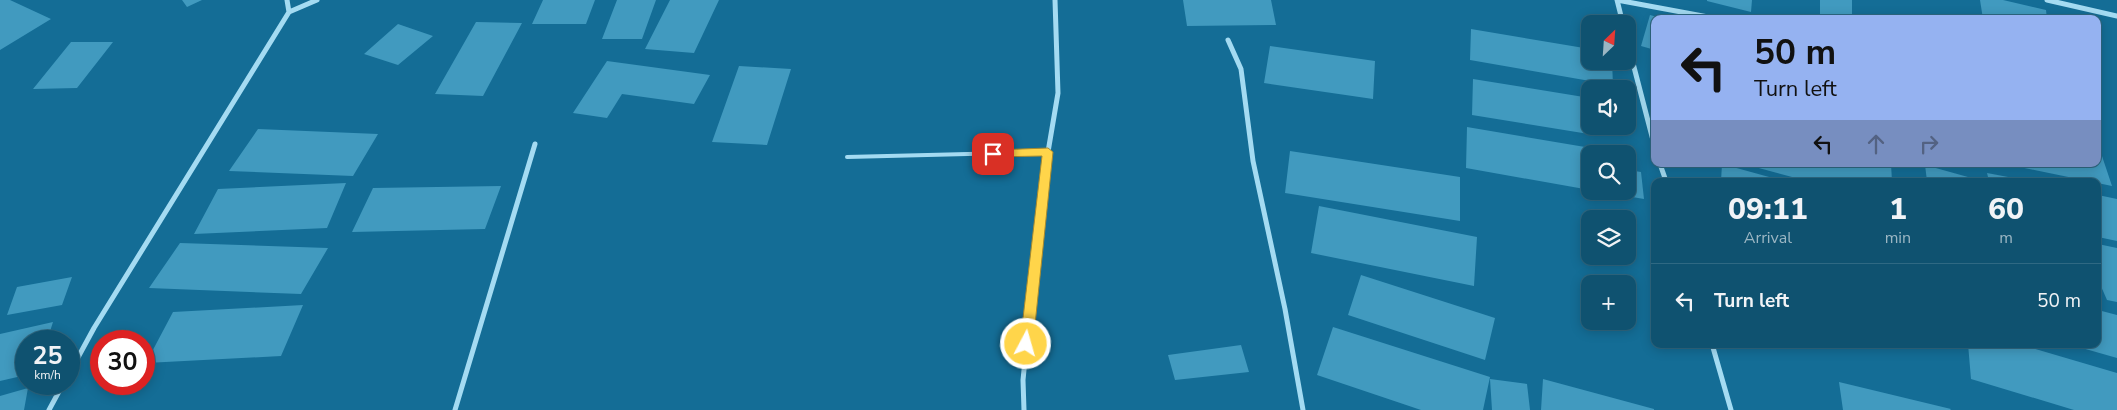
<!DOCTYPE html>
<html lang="en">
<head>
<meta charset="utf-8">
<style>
	:root { --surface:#0f5270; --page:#185875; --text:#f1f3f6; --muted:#9bb6c3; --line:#2f6983 }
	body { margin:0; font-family:"Nunito Sans",sans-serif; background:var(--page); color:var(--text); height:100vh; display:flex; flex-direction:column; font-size:19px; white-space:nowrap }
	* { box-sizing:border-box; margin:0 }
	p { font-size:16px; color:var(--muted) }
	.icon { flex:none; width:28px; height:28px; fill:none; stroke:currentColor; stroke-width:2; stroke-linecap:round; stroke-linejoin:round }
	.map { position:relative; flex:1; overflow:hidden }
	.panel { position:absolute; left:1651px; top:178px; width:450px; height:170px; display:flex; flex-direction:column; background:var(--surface); border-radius:10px; box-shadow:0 2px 12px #0003,0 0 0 1px var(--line) }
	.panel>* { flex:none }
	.top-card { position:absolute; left:1651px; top:15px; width:450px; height:152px; border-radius:10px; box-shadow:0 2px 12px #0003,0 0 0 1px var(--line); background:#95b2f1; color:#111; overflow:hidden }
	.needle { width:32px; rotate:25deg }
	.controls { position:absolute; left:1581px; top:15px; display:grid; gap:10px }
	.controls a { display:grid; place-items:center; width:55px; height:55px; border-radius:10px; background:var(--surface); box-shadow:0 2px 12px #0003,0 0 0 1px var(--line); font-size:25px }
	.speed { position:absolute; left:15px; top:330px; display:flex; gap:10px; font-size:25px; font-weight:700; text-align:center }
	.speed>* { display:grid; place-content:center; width:65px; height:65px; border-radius:50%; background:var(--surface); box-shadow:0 2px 12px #0003,0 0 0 1px var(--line); line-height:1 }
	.speed small { font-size:12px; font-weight:400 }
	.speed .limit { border:8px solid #d22; background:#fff; color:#111 }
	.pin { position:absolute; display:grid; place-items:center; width:42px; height:42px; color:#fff; margin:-21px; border-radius:10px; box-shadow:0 2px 8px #0006 }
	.me { position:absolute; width:55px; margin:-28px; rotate:6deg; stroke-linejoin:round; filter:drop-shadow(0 0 4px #0008) }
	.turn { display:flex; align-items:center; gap:18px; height:105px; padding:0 20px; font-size:22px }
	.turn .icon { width:65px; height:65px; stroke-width:2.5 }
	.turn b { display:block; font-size:35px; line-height:42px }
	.lanes { display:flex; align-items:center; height:48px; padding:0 20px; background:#0003; justify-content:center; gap:25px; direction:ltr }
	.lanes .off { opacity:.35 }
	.eta { display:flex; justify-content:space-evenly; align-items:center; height:85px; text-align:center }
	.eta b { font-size:30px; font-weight:800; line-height:35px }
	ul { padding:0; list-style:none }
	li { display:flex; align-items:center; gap:15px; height:75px; padding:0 20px; border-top:1px solid var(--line) }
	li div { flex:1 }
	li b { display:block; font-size:19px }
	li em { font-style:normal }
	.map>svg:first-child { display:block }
	.building { fill:#419abf }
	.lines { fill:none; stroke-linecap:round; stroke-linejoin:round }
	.service { stroke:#a4dbf2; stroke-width:4 }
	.minor { stroke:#a4dbf2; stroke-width:5 }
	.route { fill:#ffd54a; stroke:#a68a30 }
</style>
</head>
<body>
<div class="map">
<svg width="2117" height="410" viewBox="0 0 2117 410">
	<rect width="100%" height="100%" fill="#146d96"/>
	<path class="building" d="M0,0H10L51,19L0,50Z
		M182,0H202L187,7Z
		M543,0H595L586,24H532Z
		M617,0H656L642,39H602Z
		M670,0H719L694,53L645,49Z
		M1183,0H1271L1276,25L1187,26Z
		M1707,0H1752L1751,12L1707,1Z
		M1820,0H1852V19H1820Z
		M1980,0H2003L2046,10L2047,19H1983Z
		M1650,15L1661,18L1655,19V50L1641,46Z
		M476,22L522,23L483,96L435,94Z
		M398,24L433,36L398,65L364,54Z
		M1471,29L1590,49V61H1612L1613,85L1470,60Z
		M71,42H113L77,88L33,89Z
		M1270,46L1375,61L1373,99L1264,83Z
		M607,61L710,75L694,104L622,94L607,118L573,113Z
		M739,66L791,69L767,145L712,142Z
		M1473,79L1590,98V126H1600L1601,136L1472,115Z
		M1467,127L1591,148L1590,190L1466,168Z
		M258,129L378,134L353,176L229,171Z
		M2098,144L2112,186L2010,165L2098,164Z
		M1290,151L1460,177V221L1285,193Z
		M1722,164L1784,181H1721Z
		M1744,164H1891L1892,181H1807Z
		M1925,165L1968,177L1969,181H1927Z
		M1628,170L1641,172L1644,199L1603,192L1628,191Z
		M1987,173L2024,180V181H1989Z
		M346,183L327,228L194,234L218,189Z
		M501,186L485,229L352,232L373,188Z
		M2098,195L2117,199V241L2098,237Z
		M1319,206L1477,237L1474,286L1311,253Z
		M180,243L328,248L301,294L149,288Z
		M2098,244L2117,248V302L2107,300L2100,284H2098Z
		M1361,275L1495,318L1485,360L1348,315Z
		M72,277L62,305L7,315L17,287Z
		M303,305L281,356L146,363L173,312Z
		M2098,310L2117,315V358L2068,344H2098Z
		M53,322L47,341H26V375L0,381V334Z
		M1333,327L1490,377L1483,410H1421L1317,375Z
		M1968,344H2018L2117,373V410H2074L1971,379Z
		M1241,345L1249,372L1175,380L1168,355Z
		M1490,379L1527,384L1530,410H1492Z
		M1543,379L1654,409V410H1541Z
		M1839,382L1951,409L1950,410H1843Z
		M28,388L24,410H0V396Z"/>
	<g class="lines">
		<path class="service" d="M847,157L1048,152"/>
		<path class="minor" d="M1617,0L1719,19
			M1617,0L1623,24
			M2047,0L2117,16
			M289,12L317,0
			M1228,40L1241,69L1253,161L1285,309L1303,410
			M1628,44L1655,148
			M1660,164L1666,181
			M1712,344L1731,410
			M69,374L94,328L289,12L287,0
			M49,410L63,384
			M455,410L535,144
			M1024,410L1023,380L1036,251L1048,152L1058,93L1055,0"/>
	</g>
	<path class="route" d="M1048,148L1053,152L1033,344L1031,347L1026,349L1022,347L1020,344L1042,156L993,157L987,154L993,150Z"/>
</svg>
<div class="controls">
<a><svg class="needle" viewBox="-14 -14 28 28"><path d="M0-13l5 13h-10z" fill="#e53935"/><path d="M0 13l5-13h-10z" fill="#9bb6c3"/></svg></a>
<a><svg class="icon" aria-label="sound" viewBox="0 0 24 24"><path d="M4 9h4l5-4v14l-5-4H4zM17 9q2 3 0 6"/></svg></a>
<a><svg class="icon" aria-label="search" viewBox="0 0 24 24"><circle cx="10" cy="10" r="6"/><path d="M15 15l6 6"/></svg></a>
<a><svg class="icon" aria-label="layers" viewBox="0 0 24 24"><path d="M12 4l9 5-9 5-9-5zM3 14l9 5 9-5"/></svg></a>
<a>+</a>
</div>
<div class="speed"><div>25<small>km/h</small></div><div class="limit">30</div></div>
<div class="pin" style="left:993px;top:154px;background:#d93025"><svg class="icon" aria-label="arrive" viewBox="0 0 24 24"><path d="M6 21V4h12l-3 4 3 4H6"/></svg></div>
<svg class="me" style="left:1026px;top:344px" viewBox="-20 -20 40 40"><circle r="17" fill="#ffd54a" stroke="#fff" stroke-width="3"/><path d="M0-11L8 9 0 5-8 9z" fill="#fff"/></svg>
<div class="top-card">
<div class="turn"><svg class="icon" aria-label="left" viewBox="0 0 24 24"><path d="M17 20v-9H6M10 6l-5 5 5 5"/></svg><div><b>50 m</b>Turn left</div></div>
<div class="lanes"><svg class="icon" aria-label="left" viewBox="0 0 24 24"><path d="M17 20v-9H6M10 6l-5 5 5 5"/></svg><svg class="icon off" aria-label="ahead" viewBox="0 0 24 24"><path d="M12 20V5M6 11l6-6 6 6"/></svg><svg class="icon off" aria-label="right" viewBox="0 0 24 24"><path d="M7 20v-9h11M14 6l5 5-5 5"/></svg></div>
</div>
<section class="panel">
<div class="eta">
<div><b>09:11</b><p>Arrival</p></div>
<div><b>1</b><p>min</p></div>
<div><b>60</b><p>m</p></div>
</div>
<ul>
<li><svg class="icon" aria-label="left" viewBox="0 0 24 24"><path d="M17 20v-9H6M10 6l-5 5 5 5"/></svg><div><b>Turn left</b></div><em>50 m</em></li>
</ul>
</section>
</div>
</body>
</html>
